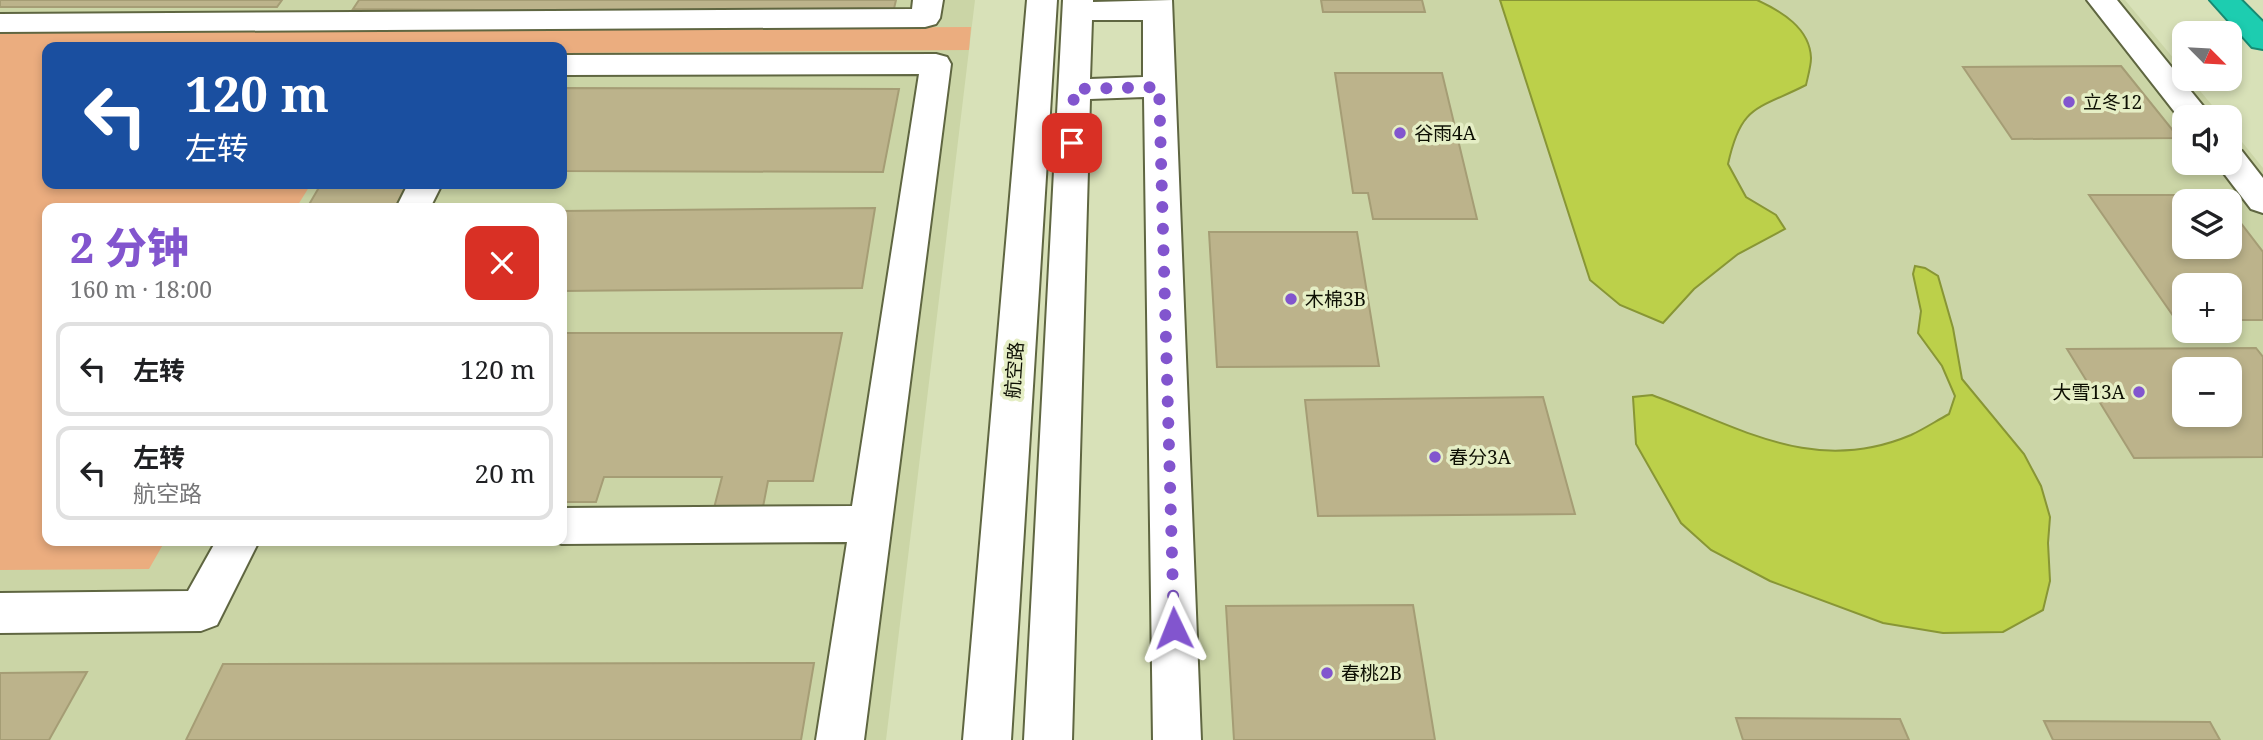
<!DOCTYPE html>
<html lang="zh">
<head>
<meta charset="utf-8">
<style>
	:root { --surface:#fff; --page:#f2f2f2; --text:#202124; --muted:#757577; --line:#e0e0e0; --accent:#8255ce }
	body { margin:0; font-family:"Noto Serif","Noto Sans SC",serif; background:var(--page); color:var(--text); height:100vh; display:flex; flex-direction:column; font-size:26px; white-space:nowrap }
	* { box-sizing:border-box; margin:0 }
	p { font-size:23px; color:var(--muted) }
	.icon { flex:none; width:38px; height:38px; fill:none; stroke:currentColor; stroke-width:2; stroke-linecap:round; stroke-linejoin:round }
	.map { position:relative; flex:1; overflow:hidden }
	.sheet { position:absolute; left:42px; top:203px; width:525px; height:343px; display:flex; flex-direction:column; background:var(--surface); border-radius:14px; box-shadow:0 4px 10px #0003 }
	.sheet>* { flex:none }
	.guide { position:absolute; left:42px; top:42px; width:525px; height:147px; border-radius:14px; box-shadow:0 4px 10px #0003; background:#1a4fa0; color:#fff; overflow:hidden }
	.needle { width:46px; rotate:114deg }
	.tools { position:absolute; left:2172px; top:21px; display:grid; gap:14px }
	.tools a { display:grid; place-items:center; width:70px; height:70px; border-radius:14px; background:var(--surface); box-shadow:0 4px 10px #0003; font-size:35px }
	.pin { position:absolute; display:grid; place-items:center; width:60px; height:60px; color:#fff; margin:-30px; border-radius:14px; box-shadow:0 4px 10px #0006 }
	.me { position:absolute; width:77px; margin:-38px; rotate:358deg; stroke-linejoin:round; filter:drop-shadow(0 0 5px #0008) }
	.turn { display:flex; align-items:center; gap:24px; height:147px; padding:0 28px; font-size:32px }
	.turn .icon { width:91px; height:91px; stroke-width:2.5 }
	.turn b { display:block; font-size:49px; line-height:60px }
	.round { display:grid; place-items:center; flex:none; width:74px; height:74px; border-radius:14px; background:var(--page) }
	.head { display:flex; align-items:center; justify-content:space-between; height:119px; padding:0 28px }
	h1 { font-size:42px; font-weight:800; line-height:52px; color:var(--accent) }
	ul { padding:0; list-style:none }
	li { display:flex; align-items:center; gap:21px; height:94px; margin:0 14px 10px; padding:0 14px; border:4px solid var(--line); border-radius:14px }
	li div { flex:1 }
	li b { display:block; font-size:26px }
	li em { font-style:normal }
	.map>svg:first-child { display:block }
	.built { fill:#cbd5a6; fill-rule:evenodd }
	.green { fill:#ebad7f }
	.water { fill:#bcd04a; stroke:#889635; stroke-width:2 }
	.building { fill:#bcb38b; stroke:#a59d75; stroke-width:2; fill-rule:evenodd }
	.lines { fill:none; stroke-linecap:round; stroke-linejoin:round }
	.minor-casing { stroke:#5f6641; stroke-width:4 }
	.highway-casing { stroke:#178a73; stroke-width:4 }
	.minor { fill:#fff; fill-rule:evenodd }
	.highway { fill:#1dcdb0; fill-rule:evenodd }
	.route { stroke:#8255ce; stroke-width:12; stroke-dasharray:0 21.6 }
	.poi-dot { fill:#8255ce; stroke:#e5eec5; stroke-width:2.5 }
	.labels { text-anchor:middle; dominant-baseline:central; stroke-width:7; stroke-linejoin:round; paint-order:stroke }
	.poi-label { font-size:19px; fill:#0d0f03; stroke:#e5eec5; text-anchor:start }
	.street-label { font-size:19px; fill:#0d0f03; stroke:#e5eec5 }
</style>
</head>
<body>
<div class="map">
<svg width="2263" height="740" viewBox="0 0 2263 740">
	<rect width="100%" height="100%" fill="#d8e1b8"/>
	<path class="built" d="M0,0H975L886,740H0ZM47,47H562V184H47ZM47,208H562V541H47Z
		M1144,0H2125L2184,71V79H2190L2222,117H2184V163H2230V127L2263,168V740H1160ZM2184,201H2230V247H2184ZM2184,285H2230V331H2184ZM2184,369H2230V415H2184Z"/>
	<path class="green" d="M971,27L969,50L562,53V47H47V184H311L296,208H47V541H165L149,569L0,570V32Z"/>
	<path class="water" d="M1500,0H1757C1781,11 1810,28 1811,58C1811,66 1808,76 1806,85C1757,110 1741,104 1728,164L1746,197L1776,215L1785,229L1738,254L1694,289L1663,323L1620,305L1590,280Z
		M1915,266L1925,268L1938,276L1953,328L1962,379L2024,454L2041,486L2050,517L2048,543L2050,581L2043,610L2003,632L1943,633L1883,623L1770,581L1711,550L1681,523L1636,444L1633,397L1652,395C1742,428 1814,476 1911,435C1924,429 1936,421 1949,414L1955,396L1942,366L1918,333L1921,311L1913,274Z"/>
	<path class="building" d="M0,0H282L277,7H0Z
		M359,0H896L893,13L353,9Z
		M1321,0H1422L1425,12H1323Z
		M2121,66L2179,138L2012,139L1963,67Z
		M1335,73H1442L1477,219H1373L1368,193H1353Z
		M562,88L899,89L883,172L562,171Z
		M321,184H408L395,208H307Z
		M2089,195H2218L2223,201H2184V247H2230V209L2263,252V320H2230V285H2184V320H2176Z
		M875,208L862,288L562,291V211Z
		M1209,232H1357L1379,366L1217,367Z
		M562,333H842L813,481H768L762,512H713L722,477H604L596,502H562Z
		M2256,348L2263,357V457L2134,458L2067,349ZM2184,369H2230V415H2184Z
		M1543,397L1575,514L1318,516L1305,400Z
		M1413,605L1435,740H1234L1226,606Z
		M814,663L801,740H186L223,664Z
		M87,672L49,740H0V673Z
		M1736,718L1900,719L1909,740H1743Z
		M2044,721L2210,722L2220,740H2053Z"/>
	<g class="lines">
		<g class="minor-casing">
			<path id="minor" d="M913,0H943L940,18L936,24L925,27L0,32V14L912,9Z
				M1027,0H1057L1011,740H963Z
				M1063,0H1093V2L1172,0L1201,740H1153L1144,97L1090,99L1072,740H1024ZM1092,20H1143V77L1090,79Z
				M2087,0H2117L2212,117H2184V124Z
				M936,54L947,57L951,64L864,740H816L847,542L562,544L553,541H562V508L852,506L919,74L562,75V55Z
				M2230,148L2242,151L2263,178V213L2251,209L2216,163H2230Z
				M408,184H442L430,208H396Z
				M216,541H259L217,625L201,631L0,633V593L188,591Z"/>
		</g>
		<g class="highway-casing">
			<path id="highway" d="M2210,0H2241L2263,22V49L2252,47Z"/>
		</g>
		<use href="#minor" class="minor"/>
		<use href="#highway" class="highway"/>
	</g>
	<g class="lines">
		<path class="route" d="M1072,143L1074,89L1159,87L1174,628"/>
	</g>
	<g class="poi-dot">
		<circle cx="2069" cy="102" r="7"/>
		<circle cx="1400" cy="133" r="7"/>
		<circle cx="1291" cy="299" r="7"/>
		<circle cx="2139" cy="392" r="7"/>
		<circle cx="1435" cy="457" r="7"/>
		<circle cx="1327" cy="673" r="7"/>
	</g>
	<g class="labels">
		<g class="poi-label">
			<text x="2083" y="102">立冬12</text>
			<text x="1414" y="133">谷雨4A</text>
			<text x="1305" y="299">木棉3B</text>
			<text x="2125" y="392" text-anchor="end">大雪13A</text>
			<text x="1449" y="457">春分3A</text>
			<text x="1341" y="673">春桃2B</text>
		</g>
		<g class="street-label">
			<text transform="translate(1014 370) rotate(-86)">航空路</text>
		</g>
	</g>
</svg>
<div class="tools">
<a><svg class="needle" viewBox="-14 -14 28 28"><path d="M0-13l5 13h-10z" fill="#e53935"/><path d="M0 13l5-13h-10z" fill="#757577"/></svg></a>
<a><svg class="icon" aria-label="sound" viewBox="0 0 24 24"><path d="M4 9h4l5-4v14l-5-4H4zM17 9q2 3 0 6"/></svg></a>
<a><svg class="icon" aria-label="layers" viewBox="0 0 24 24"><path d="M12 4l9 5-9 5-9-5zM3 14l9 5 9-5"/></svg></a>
<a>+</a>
<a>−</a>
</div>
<div class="pin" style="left:1072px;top:143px;background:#d93025"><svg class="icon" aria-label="arrive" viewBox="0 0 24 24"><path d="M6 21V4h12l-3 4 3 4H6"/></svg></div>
<svg class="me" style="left:1174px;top:628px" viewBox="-20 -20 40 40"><path d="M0-17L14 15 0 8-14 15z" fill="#8255ce" stroke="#fff" stroke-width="4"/></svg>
<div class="guide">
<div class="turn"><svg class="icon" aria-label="left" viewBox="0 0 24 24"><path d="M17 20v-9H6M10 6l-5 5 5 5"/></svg><div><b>120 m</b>左转</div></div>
</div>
<section class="sheet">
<div class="head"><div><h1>2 分钟</h1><p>160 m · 18:00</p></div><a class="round" style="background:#d93025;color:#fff"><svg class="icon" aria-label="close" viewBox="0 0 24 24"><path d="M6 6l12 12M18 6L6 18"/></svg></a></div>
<ul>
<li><svg class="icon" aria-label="left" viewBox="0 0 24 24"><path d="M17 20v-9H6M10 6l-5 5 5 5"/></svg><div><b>左转</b></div><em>120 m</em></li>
<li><svg class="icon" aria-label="left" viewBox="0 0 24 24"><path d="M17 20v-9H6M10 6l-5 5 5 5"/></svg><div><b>左转</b><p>航空路</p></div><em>20 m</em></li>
</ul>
</section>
</div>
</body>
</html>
